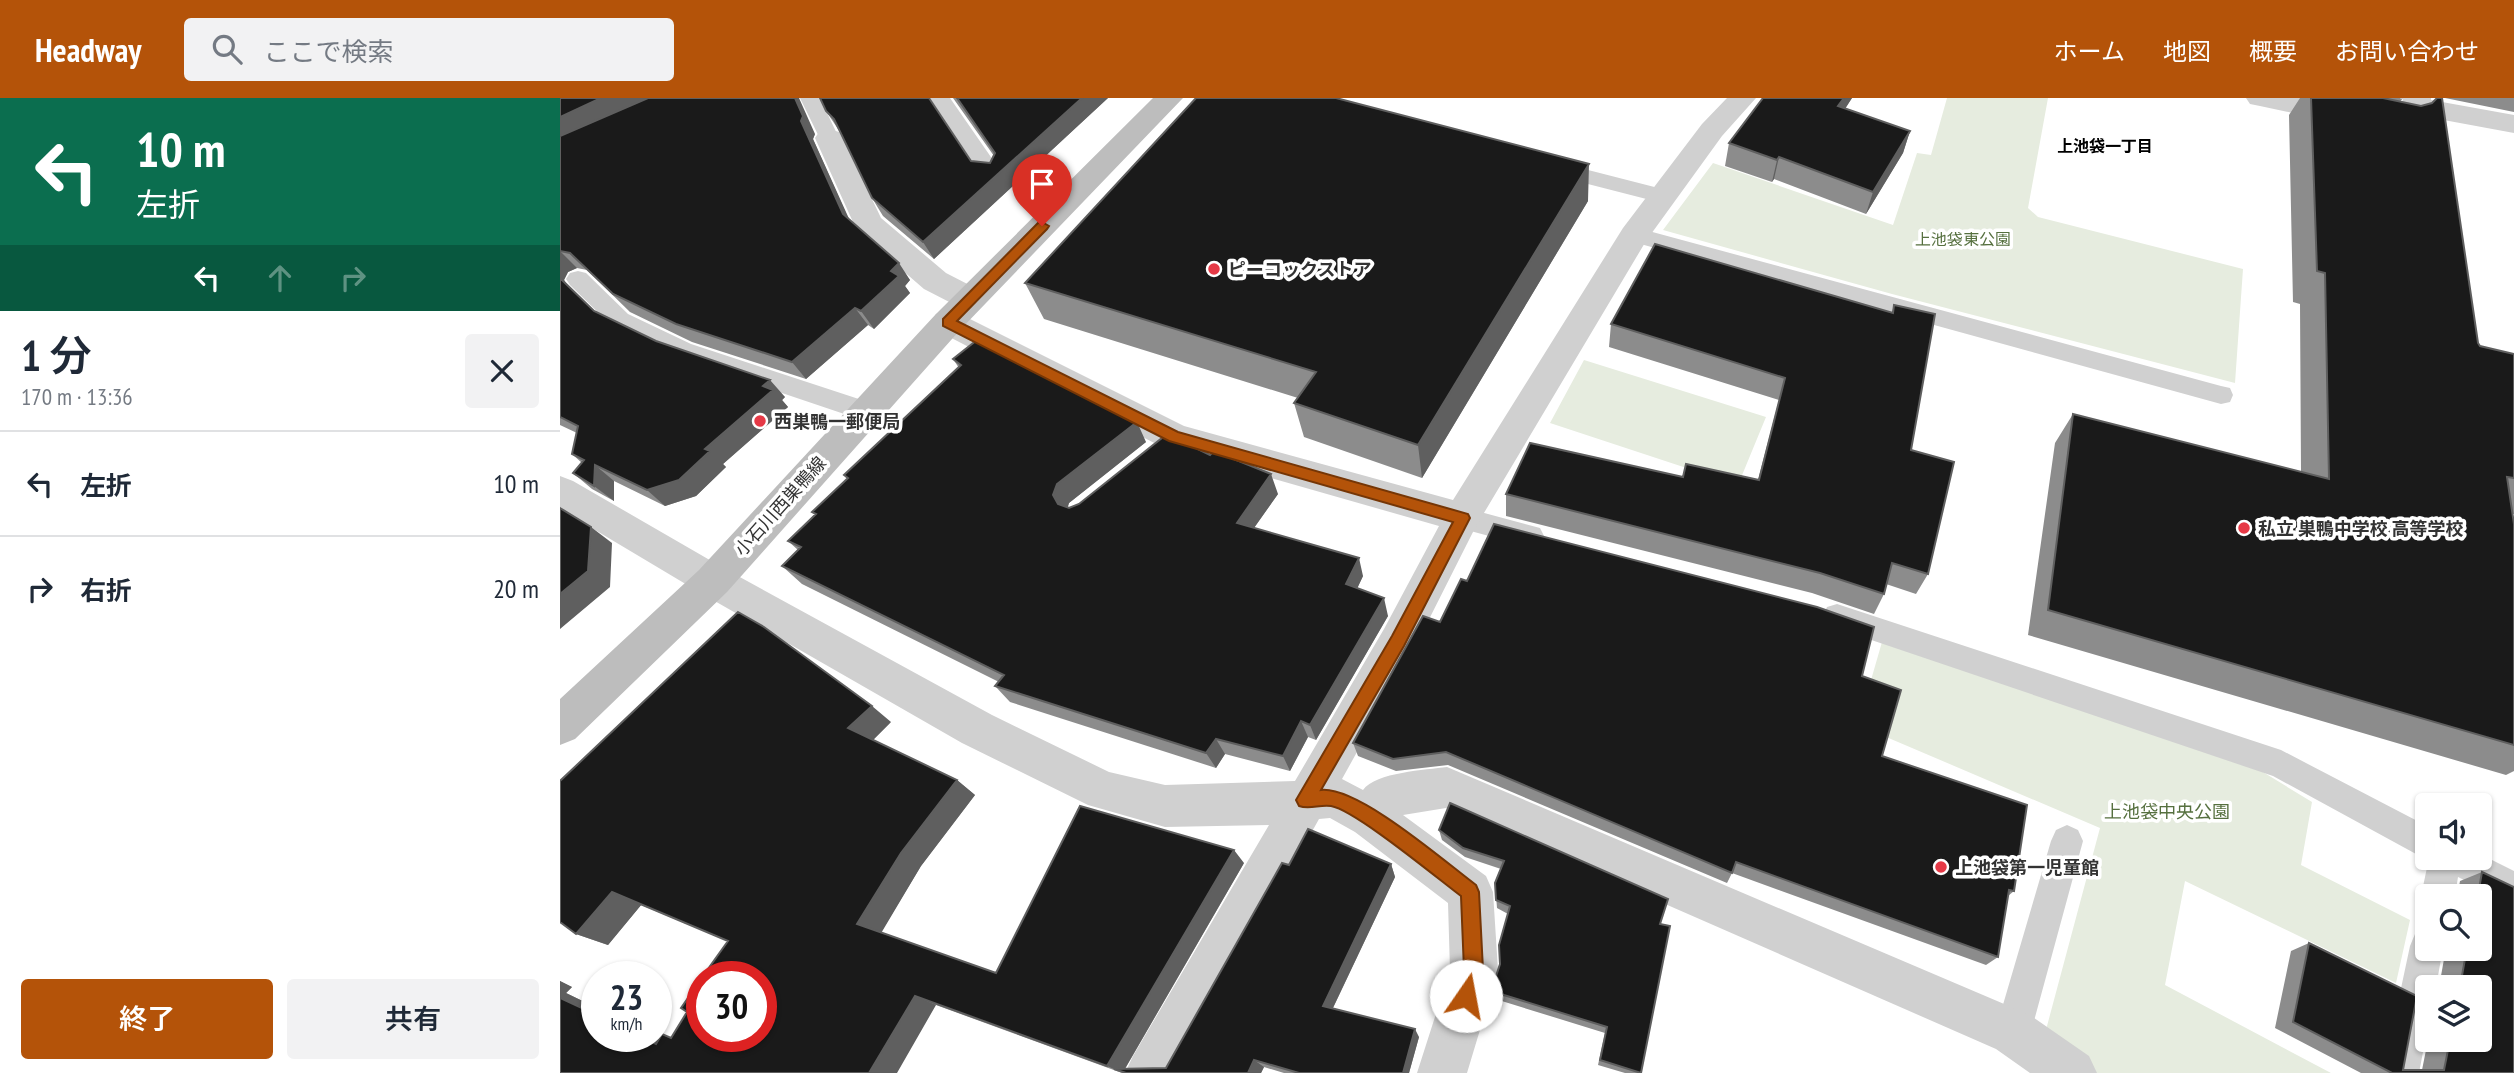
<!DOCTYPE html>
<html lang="ja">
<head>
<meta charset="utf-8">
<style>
	:root { --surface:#fff; --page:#f2f2f3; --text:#1f2937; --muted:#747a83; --line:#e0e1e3; --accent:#b45309 }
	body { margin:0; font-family:"PT Sans Narrow","Noto Sans JP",sans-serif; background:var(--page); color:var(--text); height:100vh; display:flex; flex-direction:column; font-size:26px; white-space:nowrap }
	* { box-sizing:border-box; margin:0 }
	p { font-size:23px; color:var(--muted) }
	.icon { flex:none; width:38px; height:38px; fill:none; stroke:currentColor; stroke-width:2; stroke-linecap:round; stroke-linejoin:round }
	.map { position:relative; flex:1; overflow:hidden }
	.panel { display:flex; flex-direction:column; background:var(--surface); width:560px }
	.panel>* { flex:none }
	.hud { background:#0b6e4f; color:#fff; overflow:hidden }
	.controls { position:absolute; left:1855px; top:695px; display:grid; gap:14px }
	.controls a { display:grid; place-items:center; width:77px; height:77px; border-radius:7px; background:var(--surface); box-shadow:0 2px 5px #0004; font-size:35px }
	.speed { position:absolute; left:21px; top:863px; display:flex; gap:14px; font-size:35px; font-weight:700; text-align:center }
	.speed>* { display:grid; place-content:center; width:91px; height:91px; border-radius:50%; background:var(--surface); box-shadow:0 2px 5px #0004; line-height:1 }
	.speed small { font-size:18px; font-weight:400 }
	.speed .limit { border:10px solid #d22; background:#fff; color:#111 }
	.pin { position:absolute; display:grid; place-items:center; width:60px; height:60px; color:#fff; margin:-72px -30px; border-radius:50% 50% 50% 0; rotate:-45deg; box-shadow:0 0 7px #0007 }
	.pin .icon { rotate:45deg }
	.me { position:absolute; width:77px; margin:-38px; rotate:12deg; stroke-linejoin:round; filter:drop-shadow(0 0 5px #0008) }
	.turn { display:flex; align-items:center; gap:24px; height:147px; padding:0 21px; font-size:32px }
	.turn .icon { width:91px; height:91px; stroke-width:2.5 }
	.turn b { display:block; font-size:49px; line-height:60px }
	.lanes { display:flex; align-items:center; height:66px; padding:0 21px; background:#0003; justify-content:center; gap:35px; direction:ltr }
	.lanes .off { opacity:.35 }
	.round { display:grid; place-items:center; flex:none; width:74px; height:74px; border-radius:7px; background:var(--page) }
	.summary { display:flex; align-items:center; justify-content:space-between; height:119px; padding:0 21px }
	h1 { font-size:42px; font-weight:600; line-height:52px }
	.button { display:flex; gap:14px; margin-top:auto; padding:14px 21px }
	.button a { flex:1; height:80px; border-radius:7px; background:var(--accent); color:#fff; font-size:28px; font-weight:600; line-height:80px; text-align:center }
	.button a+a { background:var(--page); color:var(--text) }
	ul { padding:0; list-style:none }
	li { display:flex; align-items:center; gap:21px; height:105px; padding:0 21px; border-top:2px solid var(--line) }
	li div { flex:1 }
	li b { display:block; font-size:26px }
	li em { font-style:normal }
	header { display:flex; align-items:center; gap:42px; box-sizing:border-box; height:98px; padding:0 35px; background:var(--accent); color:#fff }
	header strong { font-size:33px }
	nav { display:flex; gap:38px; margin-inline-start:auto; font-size:24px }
	.search { width:490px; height:63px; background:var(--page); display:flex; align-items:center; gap:18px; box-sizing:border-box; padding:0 24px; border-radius:7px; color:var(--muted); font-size:26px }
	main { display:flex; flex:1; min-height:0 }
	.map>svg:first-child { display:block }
	.green { fill:#e6ecdf }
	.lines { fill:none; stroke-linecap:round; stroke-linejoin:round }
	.lane { fill:#d0d0d0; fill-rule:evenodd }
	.street { fill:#d0d0d0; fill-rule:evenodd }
	.secondary { fill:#bdbdbd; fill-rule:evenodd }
	.wall { fill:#8c8c8c }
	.shaded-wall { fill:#5f5f5f }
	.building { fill:#1a1a1a; stroke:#5f5f5f; stroke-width:2 }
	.route { fill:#b45309; stroke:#753606; stroke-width:2 }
	.poi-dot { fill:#e63946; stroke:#fff; stroke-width:2.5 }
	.labels { text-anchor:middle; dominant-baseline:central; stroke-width:7; stroke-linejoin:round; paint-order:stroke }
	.far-neighbourhood-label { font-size:16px; font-weight:bold; fill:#000; stroke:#fff }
	.far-park-label { font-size:16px; fill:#56703f; stroke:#fff }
	.poi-label { font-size:18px; font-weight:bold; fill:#333; stroke:#fff; text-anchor:start }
	.street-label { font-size:18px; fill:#333; stroke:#fff }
	.park-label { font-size:18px; fill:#56703f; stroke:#fff }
</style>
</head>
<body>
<header>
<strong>Headway</strong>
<div class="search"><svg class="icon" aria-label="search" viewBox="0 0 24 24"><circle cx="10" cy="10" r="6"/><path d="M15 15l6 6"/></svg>ここで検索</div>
<nav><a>ホーム</a><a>地図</a><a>概要</a><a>お問い合わせ</a></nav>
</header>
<main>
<section class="panel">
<div class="hud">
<div class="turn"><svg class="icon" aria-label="left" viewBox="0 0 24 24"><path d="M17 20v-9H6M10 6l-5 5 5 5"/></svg><div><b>10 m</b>左折</div></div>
<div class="lanes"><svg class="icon" aria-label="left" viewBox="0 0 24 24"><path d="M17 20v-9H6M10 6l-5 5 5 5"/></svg><svg class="icon off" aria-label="ahead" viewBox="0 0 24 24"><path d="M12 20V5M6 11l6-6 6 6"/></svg><svg class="icon off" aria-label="right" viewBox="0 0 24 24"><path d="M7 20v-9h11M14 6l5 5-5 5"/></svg></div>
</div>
<div class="summary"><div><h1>1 分</h1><p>170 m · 13:36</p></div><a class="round"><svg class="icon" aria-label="close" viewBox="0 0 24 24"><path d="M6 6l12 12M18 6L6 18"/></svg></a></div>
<ul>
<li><svg class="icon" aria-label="left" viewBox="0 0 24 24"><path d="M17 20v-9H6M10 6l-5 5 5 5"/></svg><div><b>左折</b></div><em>10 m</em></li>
<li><svg class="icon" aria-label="right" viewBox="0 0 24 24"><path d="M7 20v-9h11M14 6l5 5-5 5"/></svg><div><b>右折</b></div><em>20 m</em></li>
</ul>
<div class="button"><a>終了</a><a>共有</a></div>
</section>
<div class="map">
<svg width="1954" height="975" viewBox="0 0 1954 975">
	<rect width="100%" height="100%" fill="#fff"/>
	<path class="green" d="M1387,0H1488L1468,110L1478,119L1683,171L1675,285L1332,196L1103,132L1153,65L1333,127L1357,55L1371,57Z
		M1024,262L1206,319L1178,387L990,325Z
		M1322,544L1693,668L1752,704L1741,767L1850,822L1836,885L1625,783L1605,887L1771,975H1535L1483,943L1540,730L1298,627Z"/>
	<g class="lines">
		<path class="lane" d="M240,0H260L279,40L276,45H262Z
			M370,0H390L442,75L439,80H423Z
			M993,63L1110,93L1113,98L1110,103L1102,105L985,75L982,70L985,65Z
			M1074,129L1661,288L1670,290L1673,297L1670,304L1661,306L1066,142L1063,137L1066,132Z
			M18,173L26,175L68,216L131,246L314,306L318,313L314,320L305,323L113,258L52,228L10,187L6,181L10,175Z
			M902,409L980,430L984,438L980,446L970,449L892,428L889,420L892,412Z
			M1277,506L1721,652L1867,728V760H1920V756L1954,773V807L1898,779L1895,798H1867L1866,810L1861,798L1869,760L1867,761L1856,756L1713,678L1267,527L1263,518L1267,509Z
			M1507,727L1518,732L1523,743L1471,934L1465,946L1453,952L1441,946L1435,934L1491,743L1496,732Z
			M1867,831V850H1883L1876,889H1867V933L1859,975H1823L1850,848L1855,836Z"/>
		<path class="street" d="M1167,0H1196L1162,38L1086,143L915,430L852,555L782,681L803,692C816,674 866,672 887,669L1470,917L1529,958L1537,975H1470L1436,951L886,710L843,717L926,778L933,794L938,872L907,975H857L890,872L888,805L795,734L770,720L759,721L617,975H565L573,958L709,727L605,729L528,707L402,645L139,494L0,411V378L13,383L167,472L432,617L549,674L605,687L735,683L824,531L879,428L602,349L376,232L372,224L376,216L388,212L400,216L624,328L893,402L1063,130L1142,26Z
			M1686,0H1742L1831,18L1842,6L1843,0H1871V2L1954,17V35L1862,18L1847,34L1837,37L1700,8L1690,6Z
			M269,31L279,34L283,40L321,120L386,175L421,193L426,201L421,209L410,212L399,209L364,191L297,133L255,40L259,34Z"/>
		<path class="secondary" d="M593,0H623L400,232L167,494L15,641L0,647V601L139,472L376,216Z"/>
	</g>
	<path class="wall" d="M0,0L255,36L253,41L289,122L350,182L345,188L350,195L314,231L308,227L246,281L132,244L70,214L27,172L17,170L8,174L4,182L7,187L34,213L96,243L225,299L222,302L228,309L163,366L166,369L136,398L105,408L54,383V403L32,391L13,375L22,365L12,356L17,335L0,327Z
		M393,0H548L374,161L323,118L312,100L280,34L266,13L411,63L430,65L434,58Z
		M1203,0H1292L1285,10L1350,33L1343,55L1306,116L1214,81L1212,84L1165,68L1169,45Z
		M1740,0H1841L1840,1L1843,0L1840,4L1918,245L1920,248L1954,256V416H1953L1954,426V673L1946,677L1468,537L1495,345L1513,316L1741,374L1740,206L1733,204L1729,17Z
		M1885,0H1954V14Z
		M1028,103L862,380L744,339L734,305L738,300L484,221L465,185Z
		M1334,207L1351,352L1368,476L1356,496L1326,486L1324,496L1314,516L1252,495L946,418V396L1123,379L1198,382L1219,302L1049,249L1051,226L1332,214Z
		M393,261L586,344L509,405L508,409L718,396L694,430L803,478L797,490L828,518L756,642L748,639L730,673L665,656L656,670L450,604L435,588L439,584L242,486L222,468L238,452L228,443L255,416L252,414L287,381L284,377L399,270Z
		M880,524L1302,578L1322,658L1454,793L1448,798L1438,859L1426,867L1172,775L1167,785L888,667L836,673L798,658L793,645Z
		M331,624L313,642L397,682L415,697L361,768L321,834L436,875L684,765L565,971L606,970L729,767L831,766L835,779L773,910L859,939L849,975H724L704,969L701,975H562L376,907L0,975V883L12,889L6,895L37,910V938H94L99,940L112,939L168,843L81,807L48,847L16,836Z
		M879,732L1100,826L1080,975H1065L1038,967L1045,935L932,900L931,893L940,866L948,816L937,810L935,785L941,771L905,759L882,742Z
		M1922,774L1954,975H1801L1715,930L1731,853L1749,845L1843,972H1862L1868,942H1920V889H1879L1886,850H1920V798H1887L1898,794L1900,783Z"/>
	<path class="shaded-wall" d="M41,0H105L0,44V19Z
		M235,0H239L255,36L253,41L295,134L283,116L241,23Z
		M522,0H548L374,161L363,144Z
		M1284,0H1292L1273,30L1278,8Z
		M1350,33L1343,55L1306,116L1313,94Z
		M1219,59L1214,81L1212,84L1217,62Z
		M1029,66L1028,103L862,380L858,347Z
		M0,153L17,170L8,174L4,182L8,188L0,181Z
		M339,165L350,182L345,188L350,195L314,231L301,213L331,173Z
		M295,210L308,227L246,281L232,264Z
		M210,282L225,299L222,302L228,309L163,366L166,369L136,398L105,408L87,392L145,351L203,288Z
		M577,324L586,344L509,405L505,416L493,397L497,386Z
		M35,367L54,383V403L34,388Z
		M711,376L718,396L684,444L677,425Z
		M31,429L52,445L50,489L0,531V496Z
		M799,460L803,478L791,504L786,486Z
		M824,500L828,518L756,642L750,627Z
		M312,608L331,624L309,646L288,630Z
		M741,623L748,639L730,673L723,658Z
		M656,641L665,656L656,670L646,655Z
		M397,682L415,697L361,768L320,837L297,826L341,755Z
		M674,752L684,765L563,974L554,971L563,975L547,968Z
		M831,766L835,779L770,916L763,908Z
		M52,794L82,806L48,847L16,836Z
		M0,883L12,889L6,895L37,910V917L0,900Z
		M355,898L376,907L337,975H309Z
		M855,931L859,939L849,975H843Z
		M79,938H94L126,953L96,946Z
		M694,962L704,969L701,975H688Z"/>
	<path class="building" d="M0,0H41L0,19Z
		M88,0H235L243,18L241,23L283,116L339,165L331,173L339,178L301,213L295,210L232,264L116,226L53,196L10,155L0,153V38Z
		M260,0H369L411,63L430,65L435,55L397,0H522L363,144L312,100L274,21L266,13Z
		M636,0H776L1029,66L858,347L734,305L756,274L465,185Z
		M1203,0H1284L1278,8L1350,33L1313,94L1219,59L1217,62L1169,45Z
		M1751,0H1823L1861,8L1872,5L1877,0H1882L1918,245L1920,248L1954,256V380L1947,379L1954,426V647L1488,512L1513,316L1769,381L1765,175L1757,173Z
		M1095,146L1333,215L1334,207L1375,216L1351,352L1394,364L1368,476L1332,465L1324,496L1260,475L946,396L970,345L1123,379L1126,366L1199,382L1225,280L1051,226Z
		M0,180L34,213L96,243L210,282L203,288L213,292L145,351L150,353L119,382L87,392L35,367L34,388L13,375L24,362L12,356L18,328L0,319Z
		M417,242L577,324L497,386L493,397L498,406L509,410L519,406L607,336L650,357L654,353L711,376L677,425L799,460L786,486L824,500L750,627L741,623L723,658L656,641L646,655L435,588L444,577L222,468L241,449L228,443L256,416L252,414L288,380L284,377L401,267L393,261Z
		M0,410L31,429L28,473L0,496Z
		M934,426L1257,509L1314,529L1302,578L1341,592L1322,658L1467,707L1454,793L1449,792L1438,859L1176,764L1172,775L886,654L833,661L793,645L863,518L880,524L901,481L907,483Z
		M178,514L204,529L312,608L288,630L397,682L341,755L297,826L436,875L520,708L674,752L547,968L355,898L309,975H0V900L37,917V938H79L96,946L102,936L111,940L127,914L121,910L142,880V938H201V878H143L168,843L52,794L16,836L0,824V683Z
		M890,705L1108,801L1100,826L1110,828L1081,975L1040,962L1047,929L931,893L940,866L939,847L950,808L936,802L935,785L944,763L903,750L879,732Z
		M748,731L831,766L763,908L855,931L843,975H739L694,962L688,975H566L554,971L606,970L722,765L729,767Z
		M1922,774L1954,789V975H1832L1733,924L1749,845L1857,898L1843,972H1884L1890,942H1920V889H1894V885L1901,883L1907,850H1920V798H1902V792L1919,791Z"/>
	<path class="route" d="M482,124L489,128L487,131L397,223L618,334L908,416L910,420L844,548L761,692C798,688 884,763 916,787L919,794L923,872L913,905L906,907L899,905L896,898L904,872L901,798C877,780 795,712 771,708C760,706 750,712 739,708L736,702L832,538L893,424L609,343L383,228V221L478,125Z"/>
	<g class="poi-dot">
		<circle cx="654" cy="171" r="7"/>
		<circle cx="200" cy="323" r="7"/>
		<circle cx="1684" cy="430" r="7"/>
		<circle cx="1381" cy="769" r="7"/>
	</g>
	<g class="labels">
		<g class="far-neighbourhood-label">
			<text x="1545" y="48">上池袋一丁目</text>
		</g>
		<g class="far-park-label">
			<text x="1403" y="141">上池袋東公園</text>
		</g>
		<g class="poi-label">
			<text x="668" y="171">ピーコックストア</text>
			<text x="214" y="323">西巣鴨一郵便局</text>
			<text x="1698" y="430">私立 巣鴨中学校 高等学校</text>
			<text x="1395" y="769">上池袋第一児童館</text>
		</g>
		<g class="street-label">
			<text transform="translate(220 408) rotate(-48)">小石川西巣鴨線</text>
		</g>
		<g class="park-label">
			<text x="1607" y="713">上池袋中央公園</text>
		</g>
	</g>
</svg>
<div class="controls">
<a><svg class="icon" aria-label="sound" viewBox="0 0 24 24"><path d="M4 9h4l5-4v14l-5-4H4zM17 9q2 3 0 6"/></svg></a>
<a><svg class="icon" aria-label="search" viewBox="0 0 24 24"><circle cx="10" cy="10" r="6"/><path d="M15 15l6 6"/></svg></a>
<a><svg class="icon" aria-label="layers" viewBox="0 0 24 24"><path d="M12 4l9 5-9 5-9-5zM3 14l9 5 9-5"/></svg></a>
</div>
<div class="speed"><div>23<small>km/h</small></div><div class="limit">30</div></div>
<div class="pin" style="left:482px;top:128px;background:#d93025"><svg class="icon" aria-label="arrive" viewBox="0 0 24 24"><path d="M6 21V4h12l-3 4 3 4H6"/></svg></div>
<svg class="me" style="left:906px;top:898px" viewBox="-20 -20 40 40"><circle r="19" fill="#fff"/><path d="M0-13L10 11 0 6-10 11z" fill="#b45309"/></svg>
</div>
</main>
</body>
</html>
